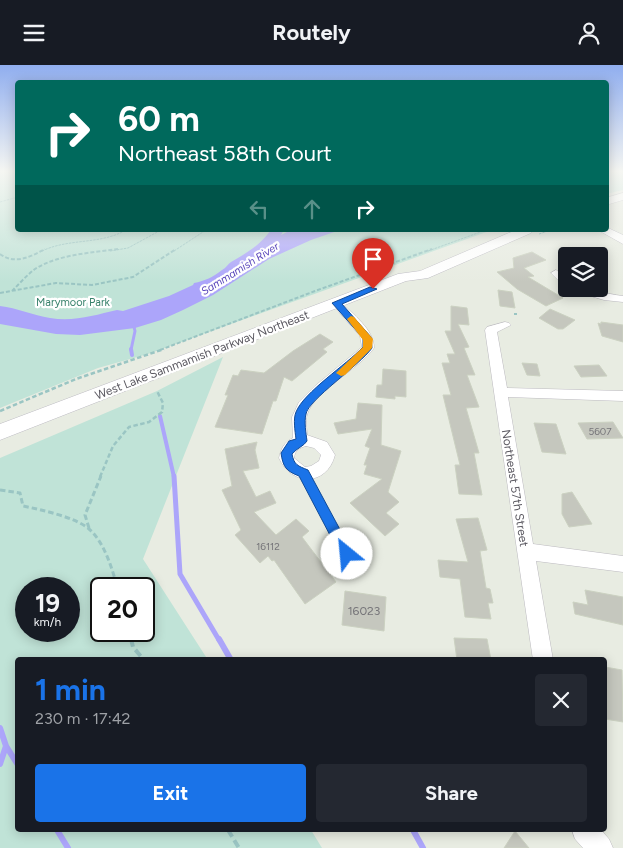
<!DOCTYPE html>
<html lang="en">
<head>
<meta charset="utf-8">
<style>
	:root { --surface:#171b24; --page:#242831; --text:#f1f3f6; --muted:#9ea1a6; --accent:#1a73e8 }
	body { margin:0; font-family:Figtree,sans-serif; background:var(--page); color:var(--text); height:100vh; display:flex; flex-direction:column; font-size:19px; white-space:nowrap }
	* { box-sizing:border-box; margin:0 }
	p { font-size:16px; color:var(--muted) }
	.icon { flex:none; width:28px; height:28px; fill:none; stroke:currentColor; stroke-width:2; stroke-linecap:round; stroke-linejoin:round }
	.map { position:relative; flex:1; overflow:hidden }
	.details { position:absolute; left:15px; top:592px; width:592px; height:175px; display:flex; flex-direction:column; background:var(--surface); border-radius:5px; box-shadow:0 2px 12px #0003 }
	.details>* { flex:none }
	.banner { position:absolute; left:15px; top:15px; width:594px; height:152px; border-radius:5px; box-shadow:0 2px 12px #0003; background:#00695c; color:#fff; overflow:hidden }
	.fabs { position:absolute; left:558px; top:182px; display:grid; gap:10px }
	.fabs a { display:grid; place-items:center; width:50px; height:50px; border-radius:5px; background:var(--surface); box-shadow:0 2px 12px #0003; font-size:25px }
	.speed { position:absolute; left:15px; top:512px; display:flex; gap:10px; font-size:25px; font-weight:700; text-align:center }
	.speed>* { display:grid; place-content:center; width:65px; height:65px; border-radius:50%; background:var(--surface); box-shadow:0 2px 12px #0003; line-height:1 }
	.speed small { font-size:12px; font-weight:400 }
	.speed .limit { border:2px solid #111; border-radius:8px; background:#fff; color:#111 }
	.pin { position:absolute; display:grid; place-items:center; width:42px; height:42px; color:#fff; margin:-51px -21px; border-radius:50% 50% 50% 0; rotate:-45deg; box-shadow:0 0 5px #0007 }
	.pin .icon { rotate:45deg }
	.me { position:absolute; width:55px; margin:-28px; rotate:332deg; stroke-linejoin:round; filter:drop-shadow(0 0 4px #0008) }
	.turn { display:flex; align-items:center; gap:18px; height:105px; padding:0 20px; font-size:22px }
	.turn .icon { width:65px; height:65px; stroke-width:2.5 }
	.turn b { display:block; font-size:35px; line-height:42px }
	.lanes { display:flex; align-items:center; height:48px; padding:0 20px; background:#0003; justify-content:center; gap:25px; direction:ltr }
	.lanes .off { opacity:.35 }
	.round { display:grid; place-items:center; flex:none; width:52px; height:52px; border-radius:5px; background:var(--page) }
	.summary { display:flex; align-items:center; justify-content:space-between; height:85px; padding:0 20px }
	h1 { font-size:30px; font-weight:700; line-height:38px; color:var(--accent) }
	.cta { display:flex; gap:10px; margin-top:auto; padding:10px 20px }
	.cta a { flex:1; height:58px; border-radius:5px; background:var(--accent); color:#fff; font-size:20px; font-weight:700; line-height:58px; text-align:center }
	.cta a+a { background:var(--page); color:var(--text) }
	header { display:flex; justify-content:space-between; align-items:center; height:65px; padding:0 20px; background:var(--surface); font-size:22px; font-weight:700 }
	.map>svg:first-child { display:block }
	.green { fill:#c0e3d7; fill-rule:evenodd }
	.water { fill:#aca5fa }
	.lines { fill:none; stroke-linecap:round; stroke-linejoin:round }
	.stream-far3 { stroke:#aca5fa; stroke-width:3 }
	.stream-far2 { stroke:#aca5fa; stroke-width:4 }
	.stream-far1 { stroke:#aca5fa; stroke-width:5 }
	.stream { stroke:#aca5fa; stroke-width:6 }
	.building { fill:#c5c7be; stroke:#cbd1c1 }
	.lane-casing { stroke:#bcbac0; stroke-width:1 }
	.street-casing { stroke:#bcbac0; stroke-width:1 }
	.secondary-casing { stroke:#bdbbc3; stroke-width:1 }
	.path-far4 { stroke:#9ac5c3; stroke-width:1; stroke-dasharray:2.5 1; stroke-linecap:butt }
	.path-far3 { stroke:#9ac5c3; stroke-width:2; stroke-dasharray:4 2; stroke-linecap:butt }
	.path-far2 { stroke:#9ac5c3; stroke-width:2.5; stroke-dasharray:4.5 2.5; stroke-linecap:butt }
	.path-far1 { stroke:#9ac5c3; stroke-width:3; stroke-dasharray:5.5 3; stroke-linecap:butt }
	.path { stroke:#9ac5c3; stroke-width:4; stroke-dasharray:8 4; stroke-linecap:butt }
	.lane { fill:#fff; fill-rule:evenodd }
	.street { fill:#fff; fill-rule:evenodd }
	.secondary { fill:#fff; fill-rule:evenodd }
	.route { fill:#1a73e8; stroke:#114b97 }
	.slow { fill:#f59e0b }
	.labels { text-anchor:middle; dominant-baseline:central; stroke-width:4.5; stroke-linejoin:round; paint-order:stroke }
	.number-label { font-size:10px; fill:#767579 }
	.far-water-label { font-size:11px; font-style:italic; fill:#5c49bc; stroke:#fff }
	.far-park-label { font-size:11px; fill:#39826c; stroke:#fff }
	.street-label { font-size:12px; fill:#5c5a62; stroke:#fff }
	.near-number-label { font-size:12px; fill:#767579 }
</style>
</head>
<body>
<header><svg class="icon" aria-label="menu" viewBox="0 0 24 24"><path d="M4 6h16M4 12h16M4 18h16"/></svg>Routely<svg class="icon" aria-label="person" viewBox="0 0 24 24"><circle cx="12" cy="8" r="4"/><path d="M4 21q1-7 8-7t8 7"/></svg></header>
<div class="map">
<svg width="623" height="783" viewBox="0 0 623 783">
	<rect width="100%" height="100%" fill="#e8ece2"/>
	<path class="green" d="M0,107H17L18,165H492L148,289L98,303L0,343Z
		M606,107H623V125L606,129Z
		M223,292L143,494L208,595H18V765H311L322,783H0V393L157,326ZM26,524H69V566H26ZM101,524H144V566H101Z"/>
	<path class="water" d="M271,165H284L281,170L291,165H340L311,175L269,194L213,230L183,245L161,255L135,263L80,270L56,269L0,259V241C17,243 33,250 50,253C74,257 95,250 117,245L123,246L169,231L193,220L194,218C205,216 213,212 222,205C226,203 228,199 231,197C247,188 260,180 271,165Z"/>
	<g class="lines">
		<path class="stream-far3" d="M131,285L135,266L133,258"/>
		<path class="stream-far2" d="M131,284L132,290
			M160,351L174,412"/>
		<path class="stream-far1" d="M174,411L180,509L219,575"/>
		<path class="stream" d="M219,574L231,595
			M0,663L6,681L18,700
			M0,699L6,681
			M57,765L68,783
			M413,765L423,783"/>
	</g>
	<path class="building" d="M532,187L546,195L524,203L534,211L528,212L563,233L546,241L517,224L497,207L514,203L513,193Z
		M498,225L512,227L515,243L500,241Z
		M451,241L467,243L469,260L458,259L469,282L464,283L475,310H467L479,342L466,343L479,388H474L482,430L459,429L455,400H460L443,330H451L442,298H450L447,289H455L445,266H451Z
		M550,244L575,255L563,264H558L539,253Z
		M601,257L623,260V277L602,271L598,258L601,259Z
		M320,269L333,277L323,284L327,287L292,316L284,312L276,336H273L262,369L215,362L228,330H225L233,310L238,311L241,305L264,308L293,286Z
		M522,298L537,299L540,311L527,310Z
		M599,300L607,311L581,312L574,301Z
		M383,304L406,306V332L395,331V334L376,332L377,320H382Z
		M358,338L382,340L381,380L401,386L388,427L399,437L386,448L399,459L385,471L350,438L382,414L364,409L367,400H364L370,383L365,381L372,364L338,369L334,358L356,354Z
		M613,357L623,373L587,374L578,358Z
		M534,358L556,359L566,389L542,387Z
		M257,377L255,385L259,403L243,406L256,432L270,426L276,438L254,447L276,470L296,454L309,466L302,472L336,517L305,539L274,495L272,496L268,491L260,498L235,470L241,465L222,425L232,421L225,384Z
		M572,427L592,459L569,462L562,449V429Z
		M478,453L487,485L480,486L486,523L490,524L493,538H488L491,554L465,552L460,514L440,512L438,495L468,497L456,454Z
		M585,525L623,532V560L575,549L573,537L588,540Z
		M345,526L386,532L384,566L342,560Z
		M454,573L487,574L491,595H457Z
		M605,602L622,605L623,657L605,654Z
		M515,766L529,783H504Z"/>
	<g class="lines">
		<g class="lane-casing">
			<path id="lane" d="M304,405L307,406L358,502L360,505L358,508L355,509L352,508L300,408L301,406Z"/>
		</g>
		<g class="street-casing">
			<path id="street" d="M556,205L566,212V220L562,219L551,208Z
				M573,224C590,223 606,229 623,231V237L604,235L574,226Z
				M336,235L340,236C352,249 374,264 374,283C359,304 313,327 307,350C305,356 307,363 307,370L327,377L335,390C327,421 292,422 279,393C281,384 284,377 293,373L292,352L299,337L315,321L362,282L360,271L331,238ZM306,381L314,383L321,390L319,396L311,401L305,402L294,393C295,385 299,383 306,381Z
				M505,257L509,258L511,260L497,267L507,323L623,326V336L508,332L533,479L623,491V507L536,496L553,595H533L485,265L487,262Z
				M572,765H601L609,774L613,783H583L575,774Z"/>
		</g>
		<g class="secondary-casing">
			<path id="secondary" d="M623,128V135L606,140V133Z
				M606,162L623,170V179L598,165H606Z
				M516,165H533L531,168L428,213L406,216L0,375V359L398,209L420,206Z"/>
		</g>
		<path class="path-far4" d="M0,137L18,132
			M539,169L551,165
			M42,186C69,173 100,180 126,165
			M110,186L128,183L161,165
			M174,186L206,165
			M428,186L486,165"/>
		<path class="path-far3" d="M0,189C15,200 30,192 45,184
			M12,226C19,219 27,210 35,204C59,189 91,188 118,184
			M0,228L56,218L92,220L133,212L176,184
			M514,249H517
			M160,285L315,226L432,184"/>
		<path class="path-far2" d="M0,346L76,314L164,284
			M100,412L113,381L129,362L149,357L162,347L163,338L157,326"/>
		<path class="path-far1" d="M0,425L20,428L23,441C42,445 75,452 89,464C105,478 112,504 118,524
			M89,463L85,450L101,411
			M130,566L132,575"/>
		<path class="path" d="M131,574L133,582L144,595
			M228,765L239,783"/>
		<use href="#lane" class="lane"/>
		<use href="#street" class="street"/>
		<use href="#secondary" class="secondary"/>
	</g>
	<linearGradient id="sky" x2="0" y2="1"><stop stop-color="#90aeef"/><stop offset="0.49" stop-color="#f5f6f2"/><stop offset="1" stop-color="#f5f6f2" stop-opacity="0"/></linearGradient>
	<rect width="623" height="217" fill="url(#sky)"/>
	<path class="route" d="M370,222L377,224L342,239L371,272L372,283C360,300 308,335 306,349C304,357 306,368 307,376C304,381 297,383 292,389C294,400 298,401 308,405L351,485L353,489L351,493L347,495L342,493L299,411C286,406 283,402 281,388L289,376L296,374C295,366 293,354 296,347C304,327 346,300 363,282V274L361,271L332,238Z"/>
	<path class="slow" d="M351,251L354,252L373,274L372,283L345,310L341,311L336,308L338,306L363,282V275L347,254Z"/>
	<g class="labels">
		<g class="number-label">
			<text x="600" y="366">5607</text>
			<text x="268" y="481">16112</text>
		</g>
		<g class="far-water-label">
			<text transform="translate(240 204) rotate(-32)">Sammamish River</text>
		</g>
		<g class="far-park-label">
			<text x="73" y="237">Marymoor Park</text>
		</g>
		<g class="street-label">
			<text transform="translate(202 290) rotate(-21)">West Lake Sammamish Parkway Northeast</text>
			<text transform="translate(515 423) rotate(81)">Northeast 57th Street</text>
		</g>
		<g class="near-number-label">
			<text x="364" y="546">16023</text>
		</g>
	</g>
</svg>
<div class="fabs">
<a><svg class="icon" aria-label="layers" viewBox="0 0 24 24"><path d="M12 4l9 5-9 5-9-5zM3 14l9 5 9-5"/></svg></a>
</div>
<div class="speed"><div>19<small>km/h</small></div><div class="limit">20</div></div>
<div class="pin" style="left:373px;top:224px;background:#d93025"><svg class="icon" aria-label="arrive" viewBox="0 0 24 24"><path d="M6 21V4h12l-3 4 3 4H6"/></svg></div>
<svg class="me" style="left:347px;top:489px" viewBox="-20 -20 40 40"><circle r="19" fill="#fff"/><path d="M0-13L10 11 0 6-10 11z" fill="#1a73e8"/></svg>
<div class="banner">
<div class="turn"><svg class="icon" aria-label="right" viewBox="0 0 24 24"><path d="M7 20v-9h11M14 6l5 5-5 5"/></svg><div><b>60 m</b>Northeast 58th Court</div></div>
<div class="lanes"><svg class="icon off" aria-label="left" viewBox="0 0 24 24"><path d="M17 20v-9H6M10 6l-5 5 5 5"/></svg><svg class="icon off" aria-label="ahead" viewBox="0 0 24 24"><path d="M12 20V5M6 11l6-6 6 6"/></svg><svg class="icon" aria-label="right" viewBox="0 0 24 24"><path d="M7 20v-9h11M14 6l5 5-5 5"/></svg></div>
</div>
<section class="details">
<div class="summary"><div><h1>1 min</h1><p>230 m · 17:42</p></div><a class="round"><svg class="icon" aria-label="close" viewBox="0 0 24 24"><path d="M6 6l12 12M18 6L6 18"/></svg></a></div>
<div class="cta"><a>Exit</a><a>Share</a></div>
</section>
</div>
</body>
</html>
